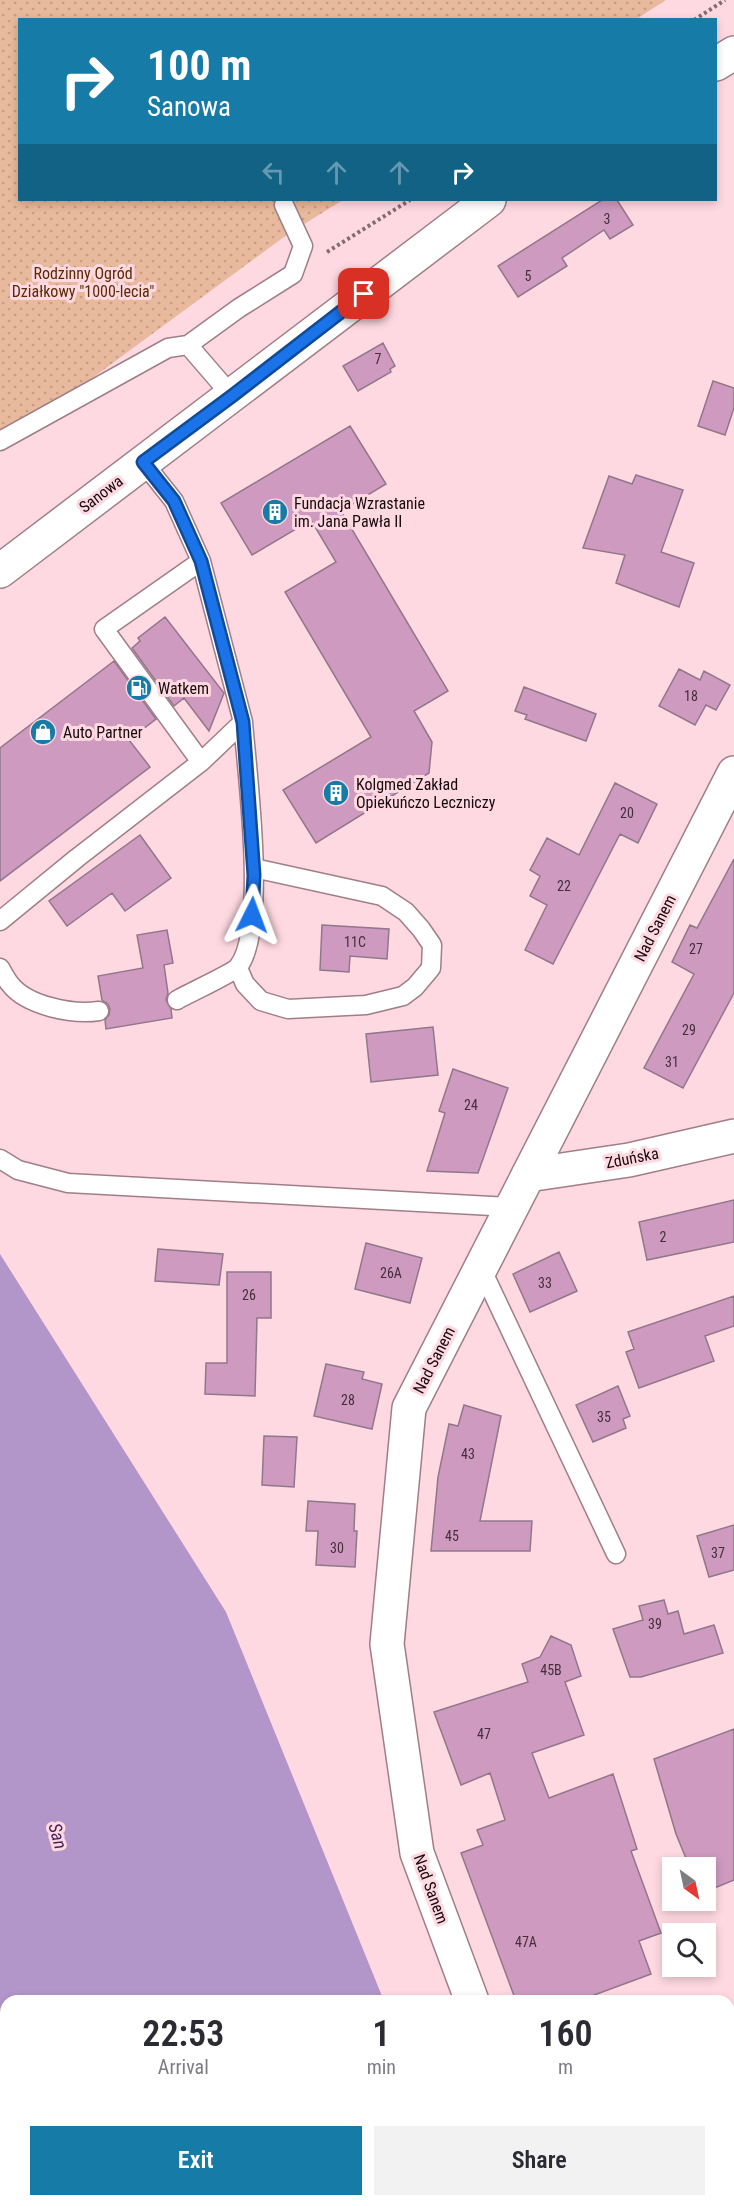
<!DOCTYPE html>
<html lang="en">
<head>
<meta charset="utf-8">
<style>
	:root { --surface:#fff; --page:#f2f2f3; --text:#2b2b33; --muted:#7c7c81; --accent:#167ba6 }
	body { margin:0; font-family:"Roboto Condensed",sans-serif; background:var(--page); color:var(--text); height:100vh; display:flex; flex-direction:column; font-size:22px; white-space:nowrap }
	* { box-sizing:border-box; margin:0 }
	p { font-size:20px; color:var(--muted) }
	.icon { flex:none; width:33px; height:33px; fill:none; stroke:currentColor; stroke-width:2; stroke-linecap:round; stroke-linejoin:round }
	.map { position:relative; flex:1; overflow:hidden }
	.drawer { position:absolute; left:0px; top:1995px; width:735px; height:212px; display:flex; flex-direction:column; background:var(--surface); border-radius:18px 18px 0 0; box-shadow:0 3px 9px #0003 }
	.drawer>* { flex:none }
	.banner { position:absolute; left:18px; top:18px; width:699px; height:183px; border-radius:0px; box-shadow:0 3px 9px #0003; background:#167ba6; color:#fff; overflow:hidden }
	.needle { width:39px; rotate:147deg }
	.buttons { position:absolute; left:662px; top:1857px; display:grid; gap:12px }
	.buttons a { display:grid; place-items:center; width:54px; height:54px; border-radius:0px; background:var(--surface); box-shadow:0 3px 9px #0003; font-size:30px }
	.pin { position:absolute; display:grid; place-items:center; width:51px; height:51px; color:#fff; margin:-26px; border-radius:12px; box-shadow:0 3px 9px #0006 }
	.me { position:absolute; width:66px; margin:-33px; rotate:3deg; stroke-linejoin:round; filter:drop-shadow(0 0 4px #0008) }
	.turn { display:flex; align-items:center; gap:21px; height:126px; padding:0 30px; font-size:27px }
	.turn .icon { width:78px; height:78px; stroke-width:2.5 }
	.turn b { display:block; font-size:42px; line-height:51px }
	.lanes { display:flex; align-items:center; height:57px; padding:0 30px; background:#0003; justify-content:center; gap:30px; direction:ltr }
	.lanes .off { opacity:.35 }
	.eta { display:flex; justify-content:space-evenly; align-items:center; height:102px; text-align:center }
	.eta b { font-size:36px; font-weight:600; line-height:42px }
	.cta { display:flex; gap:12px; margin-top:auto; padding:12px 30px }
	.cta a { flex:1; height:69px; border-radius:0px; background:var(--accent); color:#fff; font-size:24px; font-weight:600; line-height:69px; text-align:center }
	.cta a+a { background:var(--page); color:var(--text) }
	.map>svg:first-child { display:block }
	.garden { fill:url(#garden-dots) }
	.water { fill:#b396c9 }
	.building { fill:#ce9ac0; stroke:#91778a; stroke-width:1.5 }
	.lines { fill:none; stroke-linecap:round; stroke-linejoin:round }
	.service-casing { stroke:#a07e87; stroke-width:21 }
	.minor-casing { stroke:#a07e87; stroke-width:36 }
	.secondary-casing { stroke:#a07e87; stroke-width:36 }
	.path { stroke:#836b71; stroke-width:4; stroke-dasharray:3 3; stroke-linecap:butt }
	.service { stroke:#fff; stroke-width:18 }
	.minor { stroke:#fff; stroke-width:33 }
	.secondary { stroke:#fff; stroke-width:33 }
	.route-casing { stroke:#114b97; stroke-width:15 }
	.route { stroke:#1a73e8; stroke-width:10 }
	.labels { text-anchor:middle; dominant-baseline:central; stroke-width:6; stroke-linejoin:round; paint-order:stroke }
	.number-label { font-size:14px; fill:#442e3a }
	.park-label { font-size:16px; fill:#5c2a01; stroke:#ffd9e2 }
	.street-label { font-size:16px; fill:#160a0e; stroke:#ffd9e2 }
	.poi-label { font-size:16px; fill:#160a0e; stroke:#ffd9e2; text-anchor:start }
	.water-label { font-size:18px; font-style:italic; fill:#431d5b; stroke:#ffd9e2 }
</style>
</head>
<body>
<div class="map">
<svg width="734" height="2206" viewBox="0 0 734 2206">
	<defs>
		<pattern id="garden-dots" width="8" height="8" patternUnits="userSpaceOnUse" patternTransform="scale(1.5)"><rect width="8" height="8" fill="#e8b99c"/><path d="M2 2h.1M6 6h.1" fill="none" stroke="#c69e85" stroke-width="1.8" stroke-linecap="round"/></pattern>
	</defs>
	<rect width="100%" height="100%" fill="#ffd9e2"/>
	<path class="garden" d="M0,0H666L635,20H20V200H343L288,234L0,446Z"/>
	<path class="water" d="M0,1254L226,1612L384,2001H6V2147L0,2135Z
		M464,2200L466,2206H36L33,2201Z"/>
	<path class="building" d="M602,200H617L633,225L610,239L604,230L562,258L567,266L518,297L498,266Z
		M383,343L395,366L390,369L391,372L358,391L343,366Z
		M713,381L734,388V408L725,435L698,426Z
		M350,426L386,484L341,511L448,691L414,711L432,742L429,773L316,843L283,790L371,737L285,592L336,562L311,520L252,555L221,503Z
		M636,475L683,490L661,552L694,563L679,607L616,583L625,555L583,548L609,476L632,484Z
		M165,617L224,693L209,731L184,698L174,706L132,648L140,641L138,638Z
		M114,661L156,719L129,740L150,767L0,881V748Z
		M679,669L700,680L704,671L730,685L716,710L706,705L695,725L659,706Z
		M524,687L596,714L586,741L525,719L527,715L515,711Z
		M615,783L657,804L638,843L620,834L553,964L525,950L547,905L530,896L540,876L530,870L547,838L579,855Z
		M140,835L171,878L125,911L112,893L67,926L49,901Z
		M734,859V993L683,1088L644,1068L694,974L672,962L690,925L697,928Z
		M322,925L389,929L387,959L350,956L349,972L320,970Z
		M167,930L173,963L164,965L168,993L166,1000L171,1009L172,1018L106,1029L105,1020L109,1015L110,1009L108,1004L102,1000L98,976L143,968L137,935Z
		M433,1027L438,1075L371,1082L366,1034Z
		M453,1069L508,1088L478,1173L427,1171L445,1113L439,1111Z
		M734,1200V1242L647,1260L639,1222Z
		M366,1243L422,1258L410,1303L355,1289Z
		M158,1249L223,1254L219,1285L155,1281Z
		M559,1252L577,1291L530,1312L513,1274Z
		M227,1272H271V1318H257L255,1396L205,1394L206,1363H227Z
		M734,1296V1326L705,1336L714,1361L639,1388L626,1352L634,1349L628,1332Z
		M326,1364L364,1372L362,1379L382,1384L372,1429L314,1416Z
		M618,1386L630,1416L623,1419L626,1428L593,1442L576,1405Z
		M464,1405L501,1416L480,1521H532L530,1551H431L438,1477L449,1424L458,1426Z
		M264,1436L297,1437L294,1487L262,1485Z
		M308,1501L355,1504L354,1531H357L355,1567L316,1565L318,1531H306Z
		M734,1525V1570L709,1577L697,1536Z
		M664,1600L668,1614L678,1611L684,1634L714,1625L723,1653L641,1677H630L613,1629L643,1620L639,1606Z
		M551,1636L571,1645L581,1676L565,1682L584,1735L532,1753L549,1798L613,1774L637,1849L631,1851L661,1933L639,1941L651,1974L578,2001H516L461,1853L483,1845L477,1830L505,1820L490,1773L461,1785L434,1712L528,1682L522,1664L540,1657Z
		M734,1729V1880L705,1892V1868H690L676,1834L654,1759Z"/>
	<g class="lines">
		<g class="service-casing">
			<path id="service" d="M188,345L239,308L293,274L303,246L284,205
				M0,441L168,348L188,345L232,396
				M143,462L174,501L201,561L104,629L201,762L243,722L201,561
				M0,921L77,858L201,762
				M0,968C3,973 6,979 10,984C27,1006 73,1015 99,1011
				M238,968L245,984L261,1001L288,1009L366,1005L403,996L415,987L431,968L432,945L421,929L406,912L382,896L254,868
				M177,1000C187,994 233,973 238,967C268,929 247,773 243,722
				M0,1159L18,1170L68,1183L512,1207
				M481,1268L616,1554"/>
		</g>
		<g class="minor-casing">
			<path id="minor" d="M528,1175L629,1160L734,1136
				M472,2001L417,1853L387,1644L409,1408L734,773
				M587,2200L591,2206"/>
		</g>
		<g class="secondary-casing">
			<path id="secondary" d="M716,64L734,53
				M0,571L489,200"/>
		</g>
		<path class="path" d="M694,20L725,0
			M327,252L410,200"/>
		<use href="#service" class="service"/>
		<use href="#minor" class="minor"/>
		<use href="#secondary" class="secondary"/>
	</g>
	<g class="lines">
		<g class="route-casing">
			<path id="route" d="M252,915L254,875L243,722L201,561L174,501L143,462L232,396L364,294"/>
		</g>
		<use href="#route" class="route"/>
	</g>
	<defs>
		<g id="building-disc" transform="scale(1.35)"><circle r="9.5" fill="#167ba6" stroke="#ffd9e2"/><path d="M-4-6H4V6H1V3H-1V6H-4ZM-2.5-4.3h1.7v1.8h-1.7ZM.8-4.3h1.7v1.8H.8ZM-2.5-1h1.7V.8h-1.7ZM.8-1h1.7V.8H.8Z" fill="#fff"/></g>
		<g id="fuel-disc" transform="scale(1.35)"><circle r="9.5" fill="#167ba6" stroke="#ffd9e2"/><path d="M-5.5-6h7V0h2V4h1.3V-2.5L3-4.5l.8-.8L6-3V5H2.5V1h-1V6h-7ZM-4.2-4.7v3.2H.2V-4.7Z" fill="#fff"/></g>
		<g id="shop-disc" transform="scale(1.35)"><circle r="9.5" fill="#167ba6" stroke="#ffd9e2"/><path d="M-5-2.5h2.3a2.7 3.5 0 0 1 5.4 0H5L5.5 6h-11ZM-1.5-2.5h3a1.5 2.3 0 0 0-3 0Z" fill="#fff"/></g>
	</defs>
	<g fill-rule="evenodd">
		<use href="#building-disc" x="275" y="512"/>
		<use href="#fuel-disc" x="139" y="688"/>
		<use href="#shop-disc" x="43" y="732"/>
		<use href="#building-disc" x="336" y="793"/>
	</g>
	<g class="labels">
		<g class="number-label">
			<text x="607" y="219">3</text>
			<text x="528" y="276">5</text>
			<text x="378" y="359">7</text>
			<text x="691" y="696">18</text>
			<text x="627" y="813">20</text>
			<text x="564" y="886">22</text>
			<text x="355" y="942">11C</text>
			<text x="696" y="949">27</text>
			<text x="689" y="1030">29</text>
			<text x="672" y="1062">31</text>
			<text x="471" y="1105">24</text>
			<text x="663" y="1237">2</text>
			<text x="391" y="1273">26A</text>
			<text x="545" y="1283">33</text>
			<text x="249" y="1295">26</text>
			<text x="348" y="1400">28</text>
			<text x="604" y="1417">35</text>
			<text x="468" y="1454">43</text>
			<text x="452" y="1536">45</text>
			<text x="337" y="1548">30</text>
			<text x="718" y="1553">37</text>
			<text x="655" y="1624">39</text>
			<text x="551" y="1670">45B</text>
			<text x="484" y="1734">47</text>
			<text x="526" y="1942">47A</text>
		</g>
		<g class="park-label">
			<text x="83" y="273">Rodzinny Ogród<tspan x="83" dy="18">Działkowy "1000-lecia"</tspan></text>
		</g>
		<g class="street-label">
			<text transform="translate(101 494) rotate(-37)">Sanowa</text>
			<text transform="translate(655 928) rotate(-63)">Nad Sanem</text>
			<text transform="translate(632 1158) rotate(-11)">Zduńska</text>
			<text transform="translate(434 1360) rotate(-63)">Nad Sanem</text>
			<text transform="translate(431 1889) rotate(70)">Nad Sanem</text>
		</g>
		<g class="poi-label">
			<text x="294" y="503">Fundacja Wzrastanie<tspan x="294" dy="18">im. Jana Pawła II</tspan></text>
			<text x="158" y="688">Watkem</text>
			<text x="63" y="732">Auto Partner</text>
			<text x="356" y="784">Kolgmed Zakład<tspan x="356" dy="18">Opiekuńczo Leczniczy</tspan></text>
		</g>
		<g class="water-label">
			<text transform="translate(58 1836) rotate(74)">San</text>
		</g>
	</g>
</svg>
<div class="buttons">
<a><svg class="needle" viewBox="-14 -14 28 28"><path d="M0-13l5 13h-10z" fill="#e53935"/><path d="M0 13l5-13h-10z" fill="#7c7c81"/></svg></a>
<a><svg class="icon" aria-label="search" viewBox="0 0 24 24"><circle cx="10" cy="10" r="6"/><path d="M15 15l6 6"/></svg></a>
</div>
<div class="pin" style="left:364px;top:294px;background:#d93025"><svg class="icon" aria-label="arrive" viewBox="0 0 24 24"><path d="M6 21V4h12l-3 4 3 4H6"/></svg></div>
<svg class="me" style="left:252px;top:915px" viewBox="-20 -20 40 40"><path d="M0-17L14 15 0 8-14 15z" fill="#1a73e8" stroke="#fff" stroke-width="4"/></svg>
<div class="banner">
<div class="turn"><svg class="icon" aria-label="right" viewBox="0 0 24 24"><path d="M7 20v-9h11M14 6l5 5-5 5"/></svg><div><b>100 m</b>Sanowa</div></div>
<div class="lanes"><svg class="icon off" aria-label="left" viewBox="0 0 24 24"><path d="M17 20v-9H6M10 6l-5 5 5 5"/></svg><svg class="icon off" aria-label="ahead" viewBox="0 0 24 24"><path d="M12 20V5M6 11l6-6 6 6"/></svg><svg class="icon off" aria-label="ahead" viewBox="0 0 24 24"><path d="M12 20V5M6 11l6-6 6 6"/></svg><svg class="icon" aria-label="right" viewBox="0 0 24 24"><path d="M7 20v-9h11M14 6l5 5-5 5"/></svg></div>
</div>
<section class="drawer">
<div class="eta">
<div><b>22:53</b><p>Arrival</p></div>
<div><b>1</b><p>min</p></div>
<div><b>160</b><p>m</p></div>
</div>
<div class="cta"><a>Exit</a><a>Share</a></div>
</section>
</div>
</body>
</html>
